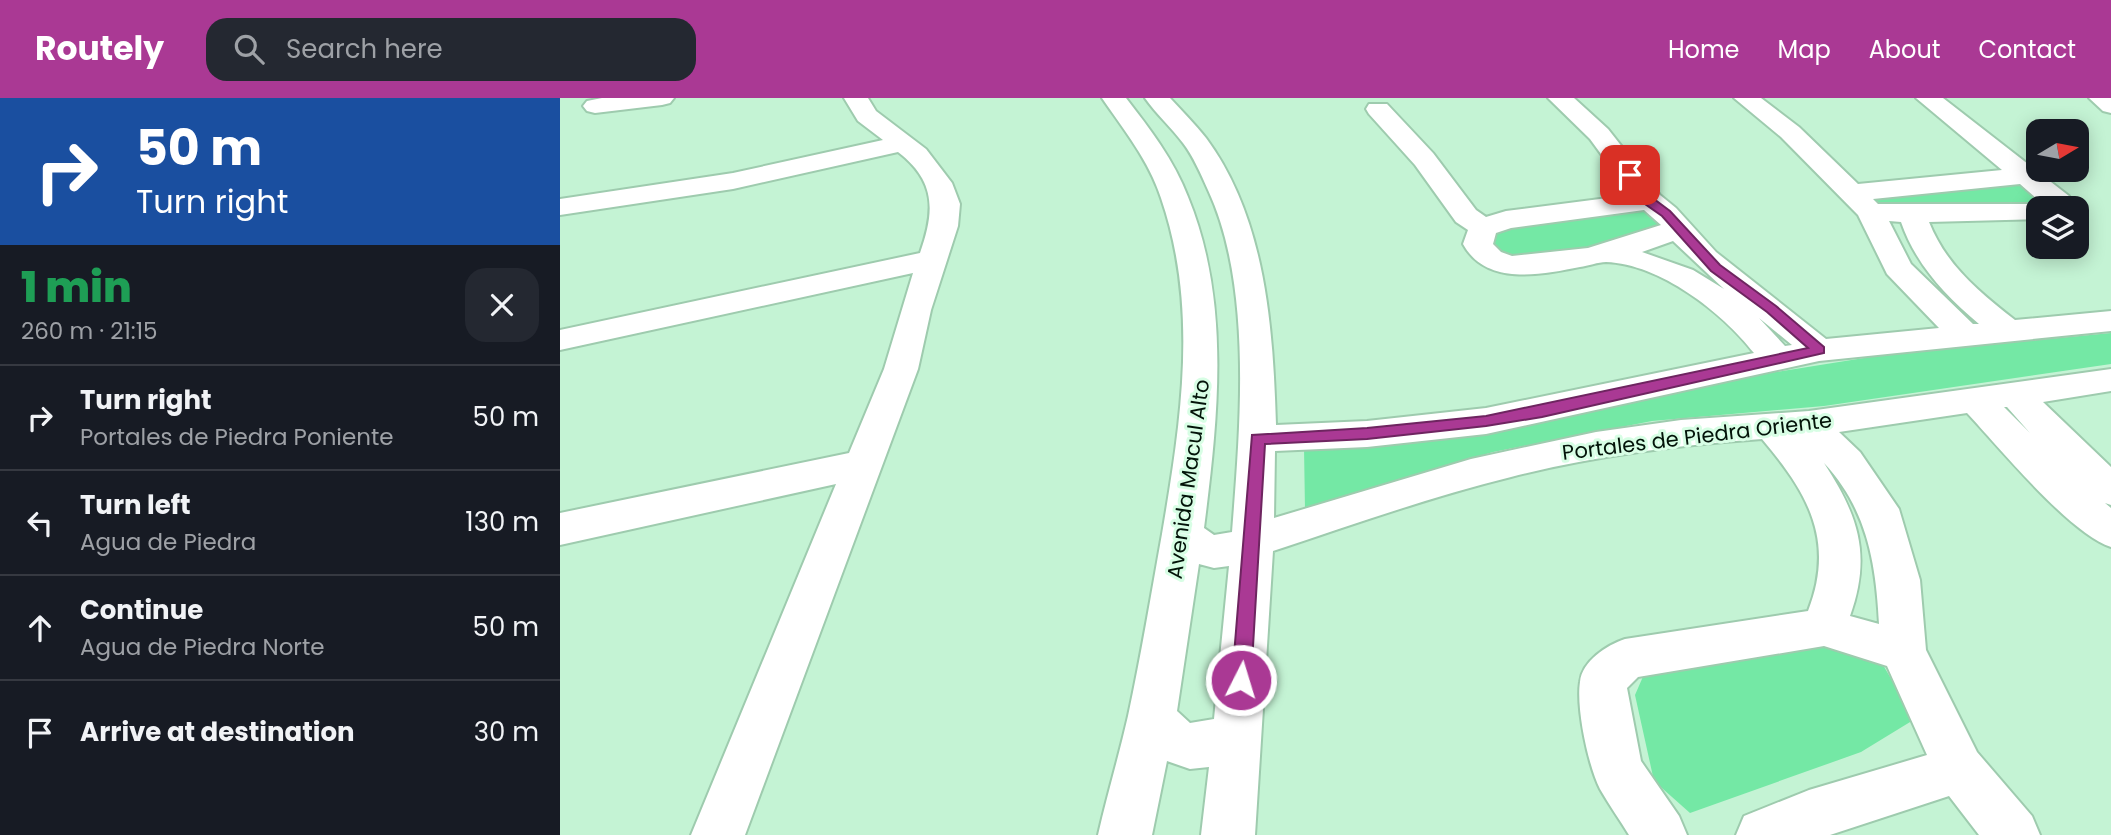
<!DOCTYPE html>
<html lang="en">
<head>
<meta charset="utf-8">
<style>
	:root { --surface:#171b24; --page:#242831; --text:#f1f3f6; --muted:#9ea1a6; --line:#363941; --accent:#aa3994 }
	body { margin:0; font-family:Poppins,sans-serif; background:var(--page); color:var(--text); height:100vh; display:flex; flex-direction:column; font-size:26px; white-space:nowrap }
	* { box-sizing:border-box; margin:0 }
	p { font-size:23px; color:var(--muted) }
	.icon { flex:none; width:38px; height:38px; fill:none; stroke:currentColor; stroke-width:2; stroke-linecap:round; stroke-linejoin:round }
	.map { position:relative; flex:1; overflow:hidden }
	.panel { display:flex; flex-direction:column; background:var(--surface); width:560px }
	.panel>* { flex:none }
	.banner { background:#1a4fa0; color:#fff; overflow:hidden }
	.needle { width:46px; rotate:80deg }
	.tools { position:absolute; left:1466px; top:21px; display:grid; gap:14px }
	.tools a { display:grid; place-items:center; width:63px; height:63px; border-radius:14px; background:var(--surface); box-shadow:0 4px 18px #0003; font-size:35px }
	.pin { position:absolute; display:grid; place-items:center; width:60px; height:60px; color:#fff; margin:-30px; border-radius:14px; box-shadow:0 4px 10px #0006 }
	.me { position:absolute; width:77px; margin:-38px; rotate:5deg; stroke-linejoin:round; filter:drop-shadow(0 0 5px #0008) }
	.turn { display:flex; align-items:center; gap:24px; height:147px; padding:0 21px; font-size:32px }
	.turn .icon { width:91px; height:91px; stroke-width:2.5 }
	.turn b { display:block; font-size:49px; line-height:60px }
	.round { display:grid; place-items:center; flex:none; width:74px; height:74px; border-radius:21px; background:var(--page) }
	.head { display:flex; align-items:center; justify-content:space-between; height:119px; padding:0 21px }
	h1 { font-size:42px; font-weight:800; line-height:52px; color:#1e9e55 }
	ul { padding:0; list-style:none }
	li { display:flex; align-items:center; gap:21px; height:105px; padding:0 21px; border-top:2px solid var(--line) }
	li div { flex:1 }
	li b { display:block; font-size:26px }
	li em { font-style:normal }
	header { display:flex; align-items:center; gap:42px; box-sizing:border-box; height:98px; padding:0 35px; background:var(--accent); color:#fff }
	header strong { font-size:33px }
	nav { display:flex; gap:38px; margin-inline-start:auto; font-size:24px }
	.search { width:490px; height:63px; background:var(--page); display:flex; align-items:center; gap:18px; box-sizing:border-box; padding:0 24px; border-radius:21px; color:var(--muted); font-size:26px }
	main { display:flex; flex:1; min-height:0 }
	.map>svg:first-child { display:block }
	.green { fill:#74e8a5 }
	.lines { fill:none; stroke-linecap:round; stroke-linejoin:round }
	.minor-casing { stroke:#9ecbae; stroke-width:4 }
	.minor { fill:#fff; fill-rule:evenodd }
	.route { fill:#aa3994; stroke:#6e2560; stroke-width:2 }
	.labels { text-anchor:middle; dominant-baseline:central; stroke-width:6; stroke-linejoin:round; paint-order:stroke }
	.street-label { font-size:21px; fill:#031309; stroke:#d8fee5 }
</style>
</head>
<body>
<header>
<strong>Routely</strong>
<div class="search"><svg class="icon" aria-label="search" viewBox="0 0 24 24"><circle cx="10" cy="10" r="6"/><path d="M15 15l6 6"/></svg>Search here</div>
<nav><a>Home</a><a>Map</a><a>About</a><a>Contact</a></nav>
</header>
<main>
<section class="panel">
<div class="banner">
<div class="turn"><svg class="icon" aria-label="right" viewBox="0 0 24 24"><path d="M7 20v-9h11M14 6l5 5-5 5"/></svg><div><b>50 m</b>Turn right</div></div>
</div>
<div class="head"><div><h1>1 min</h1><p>260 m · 21:15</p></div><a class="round"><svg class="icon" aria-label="close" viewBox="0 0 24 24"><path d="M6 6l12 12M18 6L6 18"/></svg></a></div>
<ul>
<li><svg class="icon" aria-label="right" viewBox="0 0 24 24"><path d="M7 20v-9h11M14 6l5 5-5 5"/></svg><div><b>Turn right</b><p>Portales de Piedra Poniente</p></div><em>50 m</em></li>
<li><svg class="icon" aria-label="left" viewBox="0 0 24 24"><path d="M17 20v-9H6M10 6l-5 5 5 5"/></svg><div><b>Turn left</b><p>Agua de Piedra</p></div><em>130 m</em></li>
<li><svg class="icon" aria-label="ahead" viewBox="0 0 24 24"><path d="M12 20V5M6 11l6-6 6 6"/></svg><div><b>Continue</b><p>Agua de Piedra Norte</p></div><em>50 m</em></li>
<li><svg class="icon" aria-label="arrive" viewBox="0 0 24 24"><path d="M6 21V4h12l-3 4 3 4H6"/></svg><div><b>Arrive at destination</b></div><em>30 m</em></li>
</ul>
</section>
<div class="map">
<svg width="1551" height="737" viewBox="0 0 1551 737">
	<rect width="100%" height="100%" fill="#c4f3d4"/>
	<path class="green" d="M1457,85L1474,93L1477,104L1344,109L1318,108L1308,99Z
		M1070,112L1086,114L1101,121L1102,131L1058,145L959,162L934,153L930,138L937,131Z
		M1551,235V266L1264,308L1092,323L933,354L745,412L744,349L1329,256Z
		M1279,547L1323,567L1355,621L1301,654L1130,715L1094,683L1075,597L1085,574Z"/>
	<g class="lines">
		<g class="minor-casing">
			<path id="minor" d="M42,0H114L110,5L102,7L35,15L27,13L23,8L27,3Z
				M284,0H308L316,13L366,51L392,85L400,106L398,128L371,212L358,271L185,737H131L276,386L0,447V415L289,355L324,271L353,175L0,252V232L360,155C375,113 376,83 338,54L173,91L0,117V101L173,75L323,42L298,23Z
				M542,0H566C590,31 614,62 628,99C671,204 658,320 644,430L654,437L672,434C680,331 693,188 648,92C641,76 633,58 623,45C611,29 596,16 585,0H610C622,13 635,26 646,40C706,121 713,230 716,327L807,323L926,310L1194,255C1162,214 1100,166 1046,164C1038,164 1028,168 1020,169C980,177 926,188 903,146L908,132L896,124L855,67L809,16L806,11L809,6H827L873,55L916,112L926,119L946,113L1071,97L1030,41L988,0H1014L1048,31L1100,97L1116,110L1156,154L1266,241L1379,230L1327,176L1298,117L1221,39L1174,0H1201L1239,29L1298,86L1442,72L1356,0H1383L1509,98L1513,104L1509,110H1479V121L1369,124C1386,167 1419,194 1455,222L1551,213V233L1259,263L926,336L807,349L715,353L714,420L911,361L1036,334L1121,322L1249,313L1551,271V293L1483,304L1551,369V407L1545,405L1551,410V449C1510,436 1439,349 1407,315L1279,334L1300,354L1339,411L1360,482L1366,552L1417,654L1472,718L1480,737H1419L1389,698L1270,737H1176L1184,718L1249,692L1367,657L1327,568L1264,548L1078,579L1067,590L1081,663L1119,718L1127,737H1069C1060,722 1049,707 1040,691C1028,667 1016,610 1020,584C1022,563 1047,547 1065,541L1248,513C1276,442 1247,394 1202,341C1117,347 1033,358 951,379C870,399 792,427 713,453L695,737H641L649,669L630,671L607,663L592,737H538C547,697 559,658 568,618C581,558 591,497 602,436C621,324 639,210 601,100C589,63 564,32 542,0ZM1460,86L1483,106H1318L1313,101ZM1084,112L1101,127L1028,150L952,158L941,154L933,146L936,135L951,130ZM1329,123L1341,124C1356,167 1385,197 1419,226H1413L1351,166ZM1113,143L1164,191L1133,172L1082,154ZM1199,220L1232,247L1225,248ZM1444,309H1447L1470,335ZM1264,365C1307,411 1316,465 1319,526L1290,518C1312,457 1298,417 1264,365ZM639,466L654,470L669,468L654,621L630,625L617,613Z
				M1529,0H1551V15L1543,13Z"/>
		</g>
		<use href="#minor" class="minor"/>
	</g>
	<path class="route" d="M1066,75H1074L1094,101L1110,113L1160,167L1216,208L1264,249V255L982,319L926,328L807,341L705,346L691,582L688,588L681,591L674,588L672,582L692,337L807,330L926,318L1248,250L1207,214L1151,173L1102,118L1085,106L1065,77Z"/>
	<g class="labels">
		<g class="street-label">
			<text transform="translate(1137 338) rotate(-7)">Portales de Piedra Oriente</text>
			<text transform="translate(628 381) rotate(-82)">Avenida Macul Alto</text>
		</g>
	</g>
</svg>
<div class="tools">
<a><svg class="needle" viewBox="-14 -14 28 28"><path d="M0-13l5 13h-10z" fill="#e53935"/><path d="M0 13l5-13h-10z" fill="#9ea1a6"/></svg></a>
<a><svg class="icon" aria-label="layers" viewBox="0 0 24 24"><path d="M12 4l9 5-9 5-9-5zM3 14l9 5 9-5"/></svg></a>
</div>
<div class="pin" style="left:1070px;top:77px;background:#d93025"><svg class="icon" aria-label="arrive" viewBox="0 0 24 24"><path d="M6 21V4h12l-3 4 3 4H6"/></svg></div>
<svg class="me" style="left:681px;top:582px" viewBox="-20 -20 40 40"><circle r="17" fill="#aa3994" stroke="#fff" stroke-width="3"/><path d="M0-11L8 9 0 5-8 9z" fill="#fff"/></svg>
</div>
</main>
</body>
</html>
